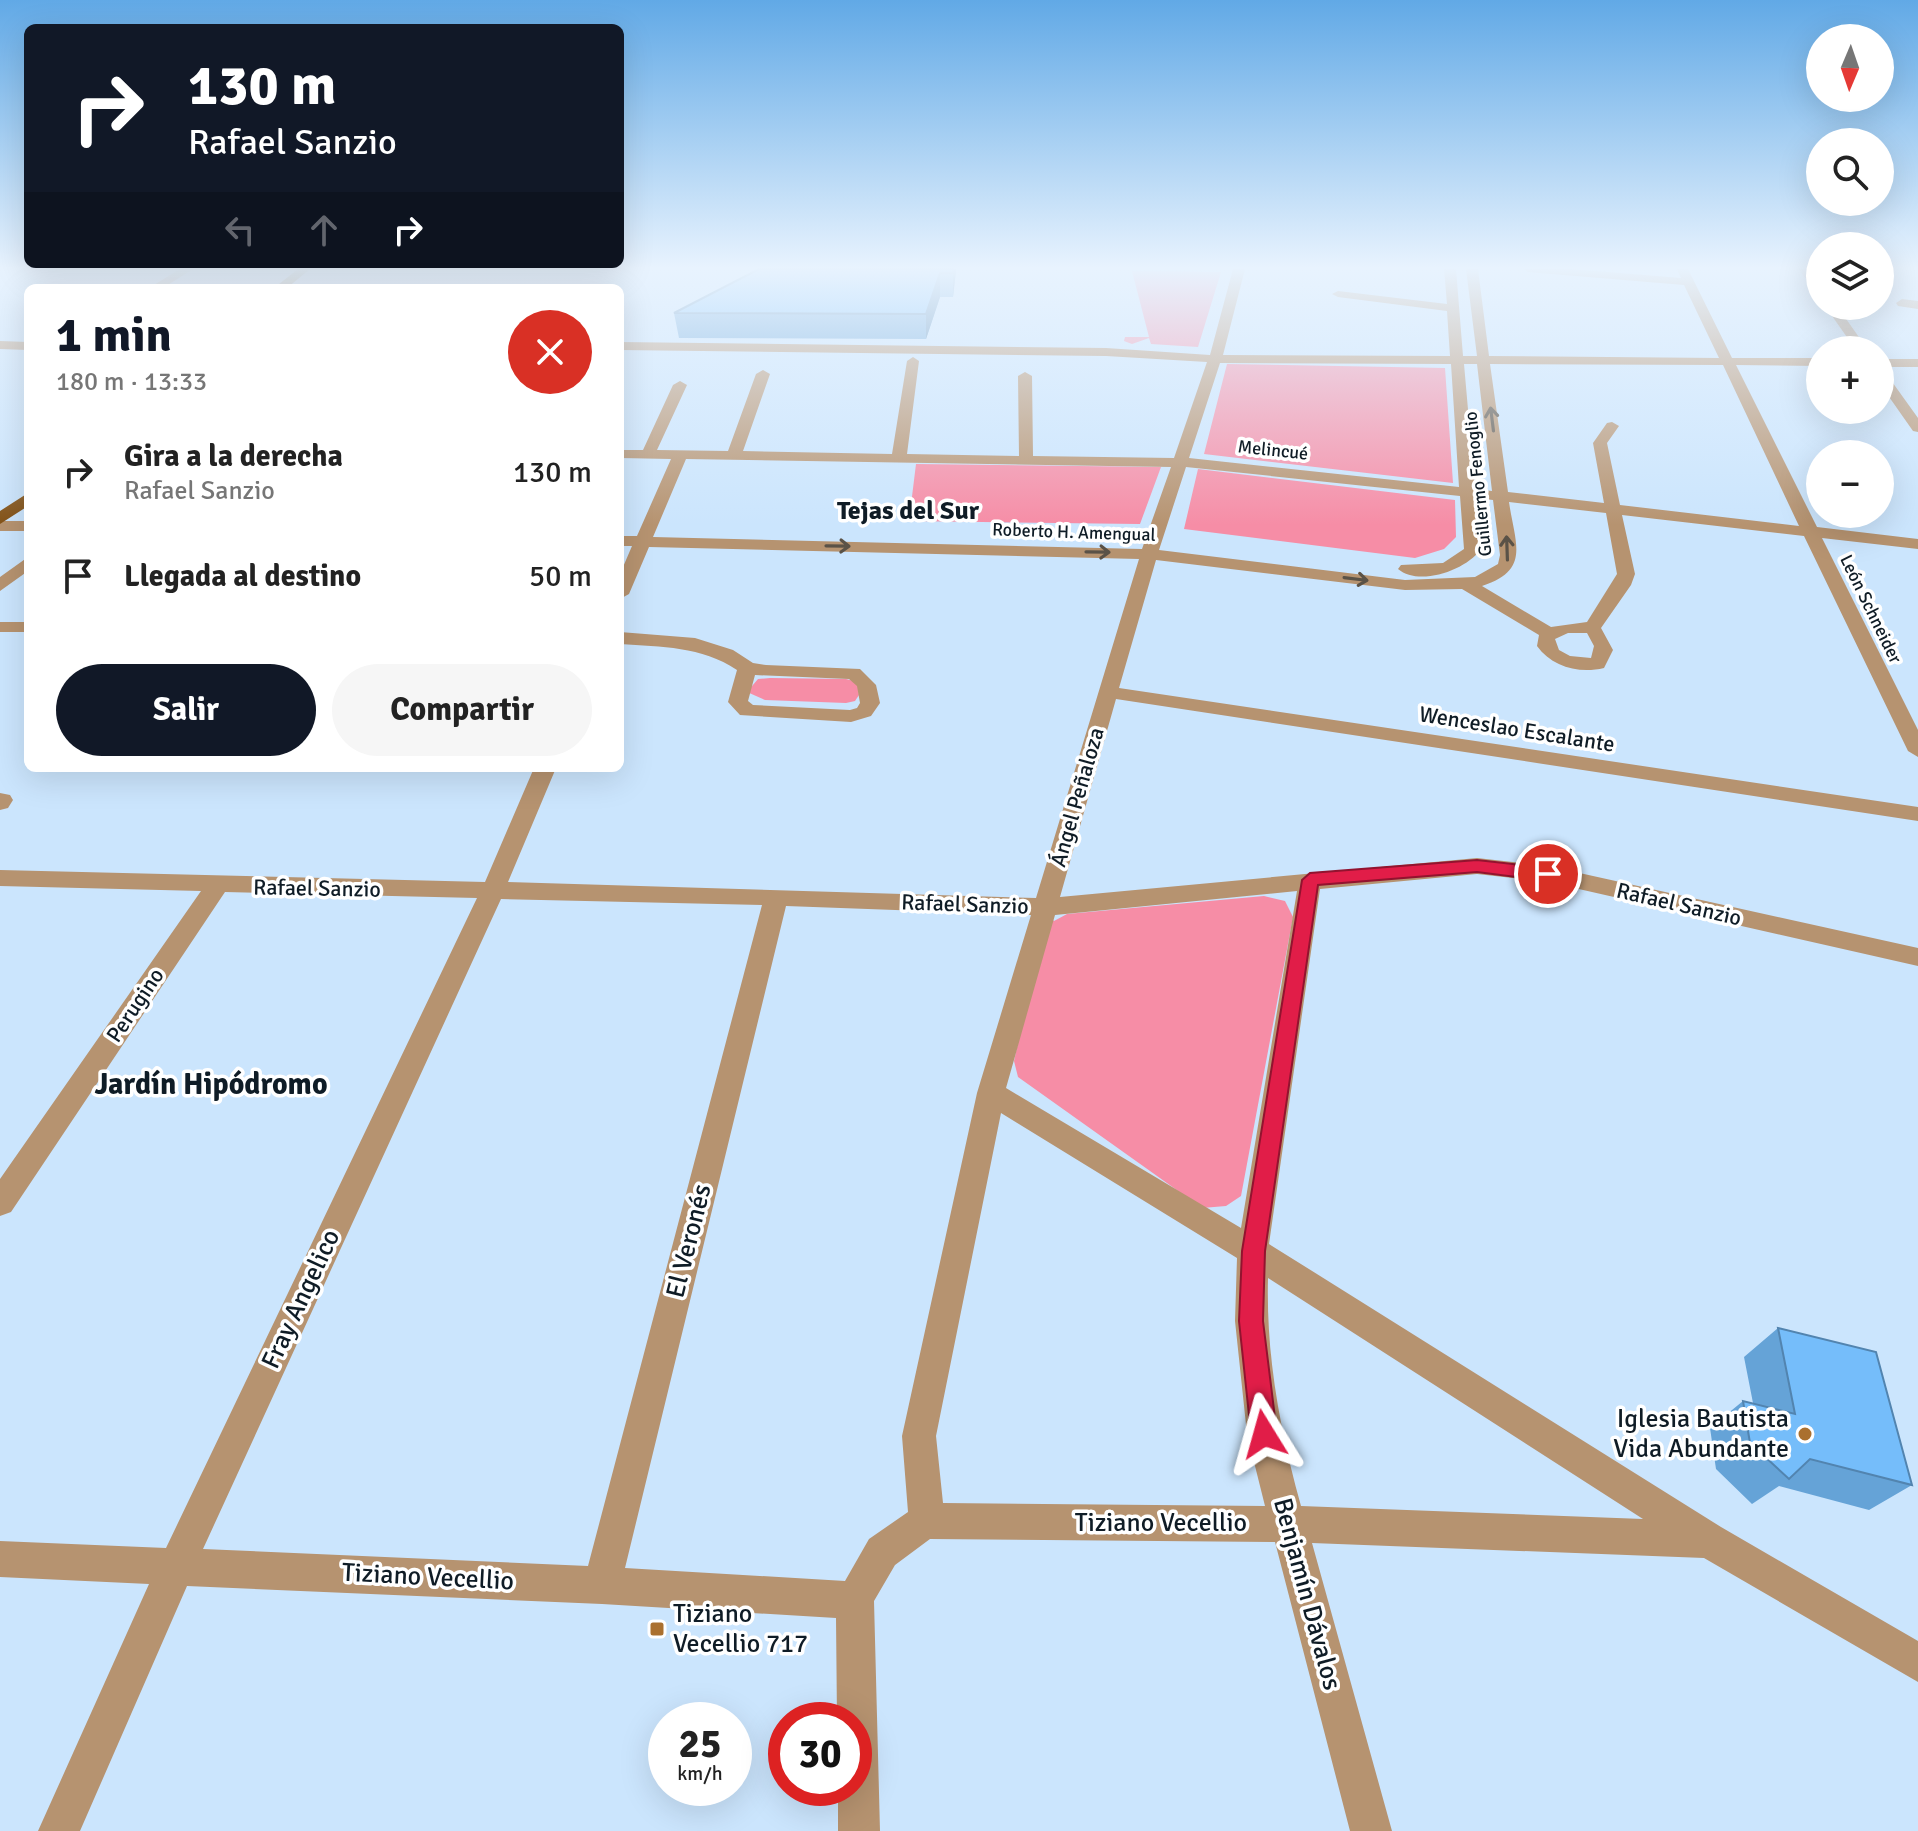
<!DOCTYPE html>
<html lang="es">
<head>
<meta charset="utf-8">
<style>
	:root { --surface:#fff; --page:#f6f6f6; --text:#222; --muted:#767676; --accent:#111827 }
	body { margin:0; font-family:Signika,sans-serif; background:var(--page); color:var(--text); height:100vh; display:flex; flex-direction:column; font-size:30px; white-space:nowrap }
	* { box-sizing:border-box; margin:0 }
	p { font-size:26px; color:var(--muted) }
	.icon { flex:none; width:44px; height:44px; fill:none; stroke:currentColor; stroke-width:2; stroke-linecap:round; stroke-linejoin:round }
	.map { position:relative; flex:1; overflow:hidden }
	.panel { position:absolute; left:24px; top:284px; width:600px; height:488px; display:flex; flex-direction:column; background:var(--surface); border-radius:12px; box-shadow:0 8px 32px #0002 }
	.panel>* { flex:none }
	.hud { position:absolute; left:24px; top:24px; width:600px; height:244px; border-radius:12px; box-shadow:0 8px 32px #0002; background:#111827; color:#fff; overflow:hidden }
	.needle { width:52px; rotate:182deg }
	.tools { position:absolute; left:1806px; top:24px; display:grid; gap:16px }
	.tools a { display:grid; place-items:center; width:88px; height:88px; border-radius:50%; background:var(--surface); box-shadow:0 8px 32px #0002; font-size:40px }
	.speed { position:absolute; left:648px; top:1702px; display:flex; gap:16px; font-size:40px; font-weight:700; text-align:center }
	.speed>* { display:grid; place-content:center; width:104px; height:104px; border-radius:50%; background:var(--surface); box-shadow:0 8px 32px #0002; line-height:1 }
	.speed small { font-size:20px; font-weight:400 }
	.speed .limit { border:12px solid #d22; background:#fff; color:#111 }
	.pin { position:absolute; display:grid; place-items:center; width:68px; height:68px; color:#fff; margin:-34px; border:4px solid #fff; border-radius:50%; box-shadow:0 2px 8px #0007 }
	.me { position:absolute; width:88px; margin:-44px; rotate:352deg; stroke-linejoin:round; filter:drop-shadow(0 0 6px #0008) }
	.turn { display:flex; align-items:center; gap:28px; height:168px; padding:0 32px; font-size:36px }
	.turn .icon { width:104px; height:104px; stroke-width:2.5 }
	.turn b { display:block; font-size:56px; line-height:68px }
	.lanes { display:flex; align-items:center; height:76px; padding:0 32px; background:#0003; justify-content:center; gap:40px; direction:ltr }
	.lanes .off { opacity:.35 }
	.round { display:grid; place-items:center; flex:none; width:84px; height:84px; border-radius:42px; background:var(--page) }
	.overview { display:flex; align-items:center; justify-content:space-between; height:136px; padding:0 32px }
	h1 { font-size:48px; font-weight:700; line-height:60px; color:var(--accent) }
	.action { display:flex; gap:16px; margin-top:auto; padding:16px 32px }
	.action a { flex:1; height:92px; border-radius:48px; background:var(--accent); color:#fff; font-size:32px; font-weight:700; line-height:92px; text-align:center }
	.action a+a { background:var(--page); color:var(--text) }
	ul { padding:0; list-style:none }
	li { display:flex; align-items:center; gap:24px; height:104px; padding:0 32px }
	li div { flex:1 }
	li b { display:block; font-size:30px }
	li em { font-style:normal }
	.map>svg:first-child { display:block }
	.green { fill:#f68da6 }
	.lines { fill:none; stroke-linecap:round; stroke-linejoin:round }
	.minor { fill:#b69370; fill-rule:evenodd }
	.major { fill:#845318; fill-rule:evenodd }
	.wall { fill:#65a3d7 }
	.shaded-wall { fill:#5284af }
	.building { fill:#75bdfa; stroke:#5284af; stroke-width:2 }
	.oneway { stroke:#5a5247 }
	.route { fill:#e11d48; stroke:#92132f; stroke-width:2 }
	.poi-dot { fill:#aa702f; stroke:#fff; stroke-width:3 }
	.labels { text-anchor:middle; dominant-baseline:central; stroke-width:7; stroke-linejoin:round; paint-order:stroke }
	.far-street-label { font-size:18px; fill:#0f1c26; stroke:#fff }
	.street-label { font-size:22px; fill:#0f1c26; stroke:#fff }
	.far-district-label { font-size:26px; font-weight:bold; fill:#0f1c26; stroke:#fff }
	.near-street-label { font-size:26px; fill:#0f1c26; stroke:#fff }
	.near-poi-label { font-size:26px; fill:#0f1c26; stroke:#fff; text-anchor:end }
	.district-label { font-size:30px; font-weight:bold; fill:#0f1c26; stroke:#fff }
</style>
</head>
<body>
<div class="map">
<svg width="1918" height="1831" viewBox="0 0 1918 1831">
	<rect width="100%" height="100%" fill="#cbe5fd"/>
	<path class="green" d="M1132,271L1221,272L1198,347L1151,344L1149,338L1132,344L1124,341L1125,337H1149Z
		M1227,364L1445,368L1453,483L1204,454Z
		M916,464L1161,467L1140,524L909,521Z
		M1198,469L1455,500L1456,537L1444,549L1415,558L1184,529Z
		M770,678L846,679L858,682L859,695L855,701L846,703L765,700L747,692L758,679Z
		M1264,896L1285,901L1293,917L1241,1196L1226,1206L1202,1208L1018,1077L1014,1061L1046,915L1054,921L1067,914Z"/>
	<g class="lines">
		<path class="minor" d="M180,269H193L163,288H149Z
			M1233,269H1245L1223,355L1450,356L1447,311L1338,297L1332,294L1338,291L1447,304L1444,269H1456L1463,356H1477L1466,269H1478L1489,356L1719,358L1684,285L1528,272L1523,269H1571L1681,278L1677,269H1688L1732,358H1820V366L1736,365L1817,527L1918,539V549L1822,538L1918,730V757L1908,751L1804,536L1622,515L1635,574L1631,585L1601,628L1613,650L1604,668C1579,674 1552,667 1537,646L1539,635L1462,589L1405,590L1156,560L1119,688L1918,807V821L1116,699L1060,897L1477,858L1548,866L1918,948V966L1548,882L1477,874L1320,889L1269,1244L1721,1527L1918,1641V1682L1704,1558L1312,1543L1392,1831H1350L1275,1542L930,1539L895,1565L874,1601L880,1831H838V1788H854V1720H837L836,1618L602,1604L187,1586L80,1831H38L149,1584L0,1577V1541L166,1548L477,898L225,892L11,1212L0,1216V1179L201,891L0,886V870L485,882L534,768H556L508,882L1036,898L1139,559L649,547L629,594L620,599V574L632,546H620V536H637L671,459L620,458V450H643L673,385L680,381L687,385L657,450L728,451L756,374L763,370L770,374L743,451L892,454L907,361L913,357L919,361L907,454L1019,456L1018,376L1025,372L1032,376L1033,456L1174,458L1207,362L1106,356L620,350V342L1106,348L1210,355ZM1220,363L1451,364L1459,487L1189,458ZM1464,364H1477L1492,491L1475,489ZM1490,364L1723,365L1799,526L1620,505L1607,443L1619,426L1612,422L1607,423L1593,443L1604,503L1508,492ZM686,459L1171,467L1142,549L653,537ZM1186,467L1460,496L1464,549L1443,563L1401,565L1398,569C1419,587 1466,570 1480,550L1476,498L1493,500L1500,555L1498,564L1475,577L1405,580L1159,550ZM1509,502L1606,513L1617,574L1587,622L1551,627L1482,586C1531,570 1515,544 1509,502ZM1568,633H1587L1594,646L1591,658L1570,656L1559,650L1555,639ZM1297,891L1241,1228L1006,1088L1055,915ZM501,899L762,905L588,1566L203,1549ZM786,906L1031,915L977,1093L902,1436L908,1512L869,1539L845,1581L625,1568ZM1001,1113L1237,1258L1235,1321L1247,1434L1265,1506L943,1503L936,1436ZM1268,1278L1643,1519L1301,1506C1280,1430 1266,1357 1268,1278Z
			M1799,269H1810L1820,283V294L1816,293Z
			M1902,299L1918,301V309L1898,306L1896,303Z
			M1825,306H1837L1868,350H1856Z
			M0,341L28,342V350L0,349Z
			M1880,359H1918V367H1880Z
			M1880,371L1885,372L1918,418V432L1913,431L1880,384Z
			M0,521H28V531H0Z
			M28,557V571L0,591V577Z
			M0,622H28V632H0Z
			M620,632L695,638L733,650L753,663L766,665L860,669L876,685L880,703L871,716L851,722L740,715L728,702L737,670C701,646 662,647 620,644ZM755,675L849,679L857,686L860,703L857,708L850,710L753,705L748,701Z
			M0,793L10,795L13,800L8,808L0,810Z"/>
		<path class="major" d="M298,269H310L287,288H274Z
			M28,493V506L0,524V511Z"/>
	</g>
	<path class="wall" d="M759,269H956L953,297H940L926,339L679,338L674,313Z
		M1778,1328L1912,1485L1869,1510L1779,1486L1752,1504L1716,1469L1710,1428L1743,1401L1753,1403L1744,1357Z"/>
	<path class="shaded-wall" d="M953,269H956V271L953,297Z
		M940,273V297L926,339V314Z"/>
	<path class="building" d="M759,269H953V273H940L926,314L674,313Z
		M1778,1328L1876,1352L1912,1485L1810,1459L1789,1479L1750,1443L1743,1401L1795,1414Z"/>
	<defs><path id="oneway-shaft" d="M-6 0H5M1.5-3L5.5 0L1.5 3" fill="none" stroke-width="1.6" stroke-linecap="round" stroke-linejoin="round" transform="scale(2)"/></defs>
	<g class="oneway">
		<use href="#oneway-shaft" transform="translate(1492 419) rotate(-97)"/>
		<use href="#oneway-shaft" transform="translate(838 546) rotate(1)"/>
		<use href="#oneway-shaft" transform="translate(1507 548) rotate(-92)"/>
		<use href="#oneway-shaft" transform="translate(1098 552) rotate(1)"/>
		<use href="#oneway-shaft" transform="translate(1356 579) rotate(7)"/>
	</g>
	<linearGradient id="sky" x2="0" y2="1"><stop stop-color="#61a9e6"/><stop offset="0.51" stop-color="#e8f3fe"/><stop offset="1" stop-color="#e8f3fe" stop-opacity="0"/></linearGradient>
	<rect width="1918" height="525" fill="url(#sky)"/>
	<path class="route" d="M1477,860L1548,868L1557,874L1548,881L1477,872L1318,885L1265,1251L1263,1321L1277,1434L1273,1443L1264,1447L1255,1443L1251,1434L1239,1321L1242,1251L1302,880L1310,873Z"/>
	<g class="poi-dot">
		<circle cx="1805" cy="1434" r="8"/>
		<rect x="649" y="1621" width="16" height="16" rx="4"/>
	</g>
	<g class="labels">
		<g class="far-street-label">
			<text transform="translate(1273 450) rotate(6)">Melincué</text>
			<text transform="translate(1478 484) rotate(-96)">Guillermo Fenoglio</text>
			<text transform="translate(1074 532) rotate(2)">Roberto H. Amengual</text>
			<text transform="translate(1871 609) rotate(64)">León Schneider</text>
		</g>
		<g class="street-label">
			<text transform="translate(1517 729) rotate(9)">Wenceslao Escalante</text>
			<text transform="translate(1077 797) rotate(-74)">Ángel Peñaloza</text>
			<text transform="translate(317 888) rotate(1)">Rafael Sanzio</text>
			<text transform="translate(965 904) rotate(2)">Rafael Sanzio</text>
			<text transform="translate(1679 904) rotate(13)">Rafael Sanzio</text>
			<text transform="translate(135 1005) rotate(-56)">Perugino</text>
		</g>
		<g class="far-district-label">
			<text x="908" y="511">Tejas del Sur</text>
		</g>
		<g class="near-street-label">
			<text transform="translate(689 1241) rotate(-76)">El Veronés</text>
			<text transform="translate(301 1299) rotate(-65)">Fray Angelico</text>
			<text x="1161" y="1523">Tiziano Vecellio</text>
			<text transform="translate(428 1577) rotate(3)">Tiziano Vecellio</text>
			<text transform="translate(1307 1594) rotate(75)">Benjamín Dávalos</text>
		</g>
		<g class="near-poi-label">
			<text x="1789" y="1419">Iglesia Bautista<tspan x="1789" dy="30">Vida Abundante</tspan></text>
			<text x="673" y="1614" text-anchor="start">Tiziano<tspan x="673" dy="30">Vecellio 717</tspan></text>
		</g>
		<g class="district-label">
			<text x="211" y="1084">Jardín Hipódromo</text>
		</g>
	</g>
</svg>
<div class="tools">
<a><svg class="needle" viewBox="-14 -14 28 28"><path d="M0-13l5 13h-10z" fill="#e53935"/><path d="M0 13l5-13h-10z" fill="#767676"/></svg></a>
<a><svg class="icon" aria-label="search" viewBox="0 0 24 24"><circle cx="10" cy="10" r="6"/><path d="M15 15l6 6"/></svg></a>
<a><svg class="icon" aria-label="layers" viewBox="0 0 24 24"><path d="M12 4l9 5-9 5-9-5zM3 14l9 5 9-5"/></svg></a>
<a>+</a>
<a>−</a>
</div>
<div class="speed"><div>25<small>km/h</small></div><div class="limit">30</div></div>
<div class="pin" style="left:1548px;top:874px;background:#d93025"><svg class="icon" aria-label="arrive" viewBox="0 0 24 24"><path d="M6 21V4h12l-3 4 3 4H6"/></svg></div>
<svg class="me" style="left:1264px;top:1434px" viewBox="-20 -20 40 40"><path d="M0-17L14 15 0 8-14 15z" fill="#e11d48" stroke="#fff" stroke-width="4"/></svg>
<div class="hud">
<div class="turn"><svg class="icon" aria-label="right" viewBox="0 0 24 24"><path d="M7 20v-9h11M14 6l5 5-5 5"/></svg><div><b>130 m</b>Rafael Sanzio</div></div>
<div class="lanes"><svg class="icon off" aria-label="left" viewBox="0 0 24 24"><path d="M17 20v-9H6M10 6l-5 5 5 5"/></svg><svg class="icon off" aria-label="ahead" viewBox="0 0 24 24"><path d="M12 20V5M6 11l6-6 6 6"/></svg><svg class="icon" aria-label="right" viewBox="0 0 24 24"><path d="M7 20v-9h11M14 6l5 5-5 5"/></svg></div>
</div>
<section class="panel">
<div class="overview"><div><h1>1 min</h1><p>180 m · 13:33</p></div><a class="round" style="background:#d93025;color:#fff"><svg class="icon" aria-label="close" viewBox="0 0 24 24"><path d="M6 6l12 12M18 6L6 18"/></svg></a></div>
<ul>
<li><svg class="icon" aria-label="right" viewBox="0 0 24 24"><path d="M7 20v-9h11M14 6l5 5-5 5"/></svg><div><b>Gira a la derecha</b><p>Rafael Sanzio</p></div><em>130 m</em></li>
<li><svg class="icon" aria-label="arrive" viewBox="0 0 24 24"><path d="M6 21V4h12l-3 4 3 4H6"/></svg><div><b>Llegada al destino</b></div><em>50 m</em></li>
</ul>
<div class="action"><a>Salir</a><a>Compartir</a></div>
</section>
</div>
</body>
</html>
